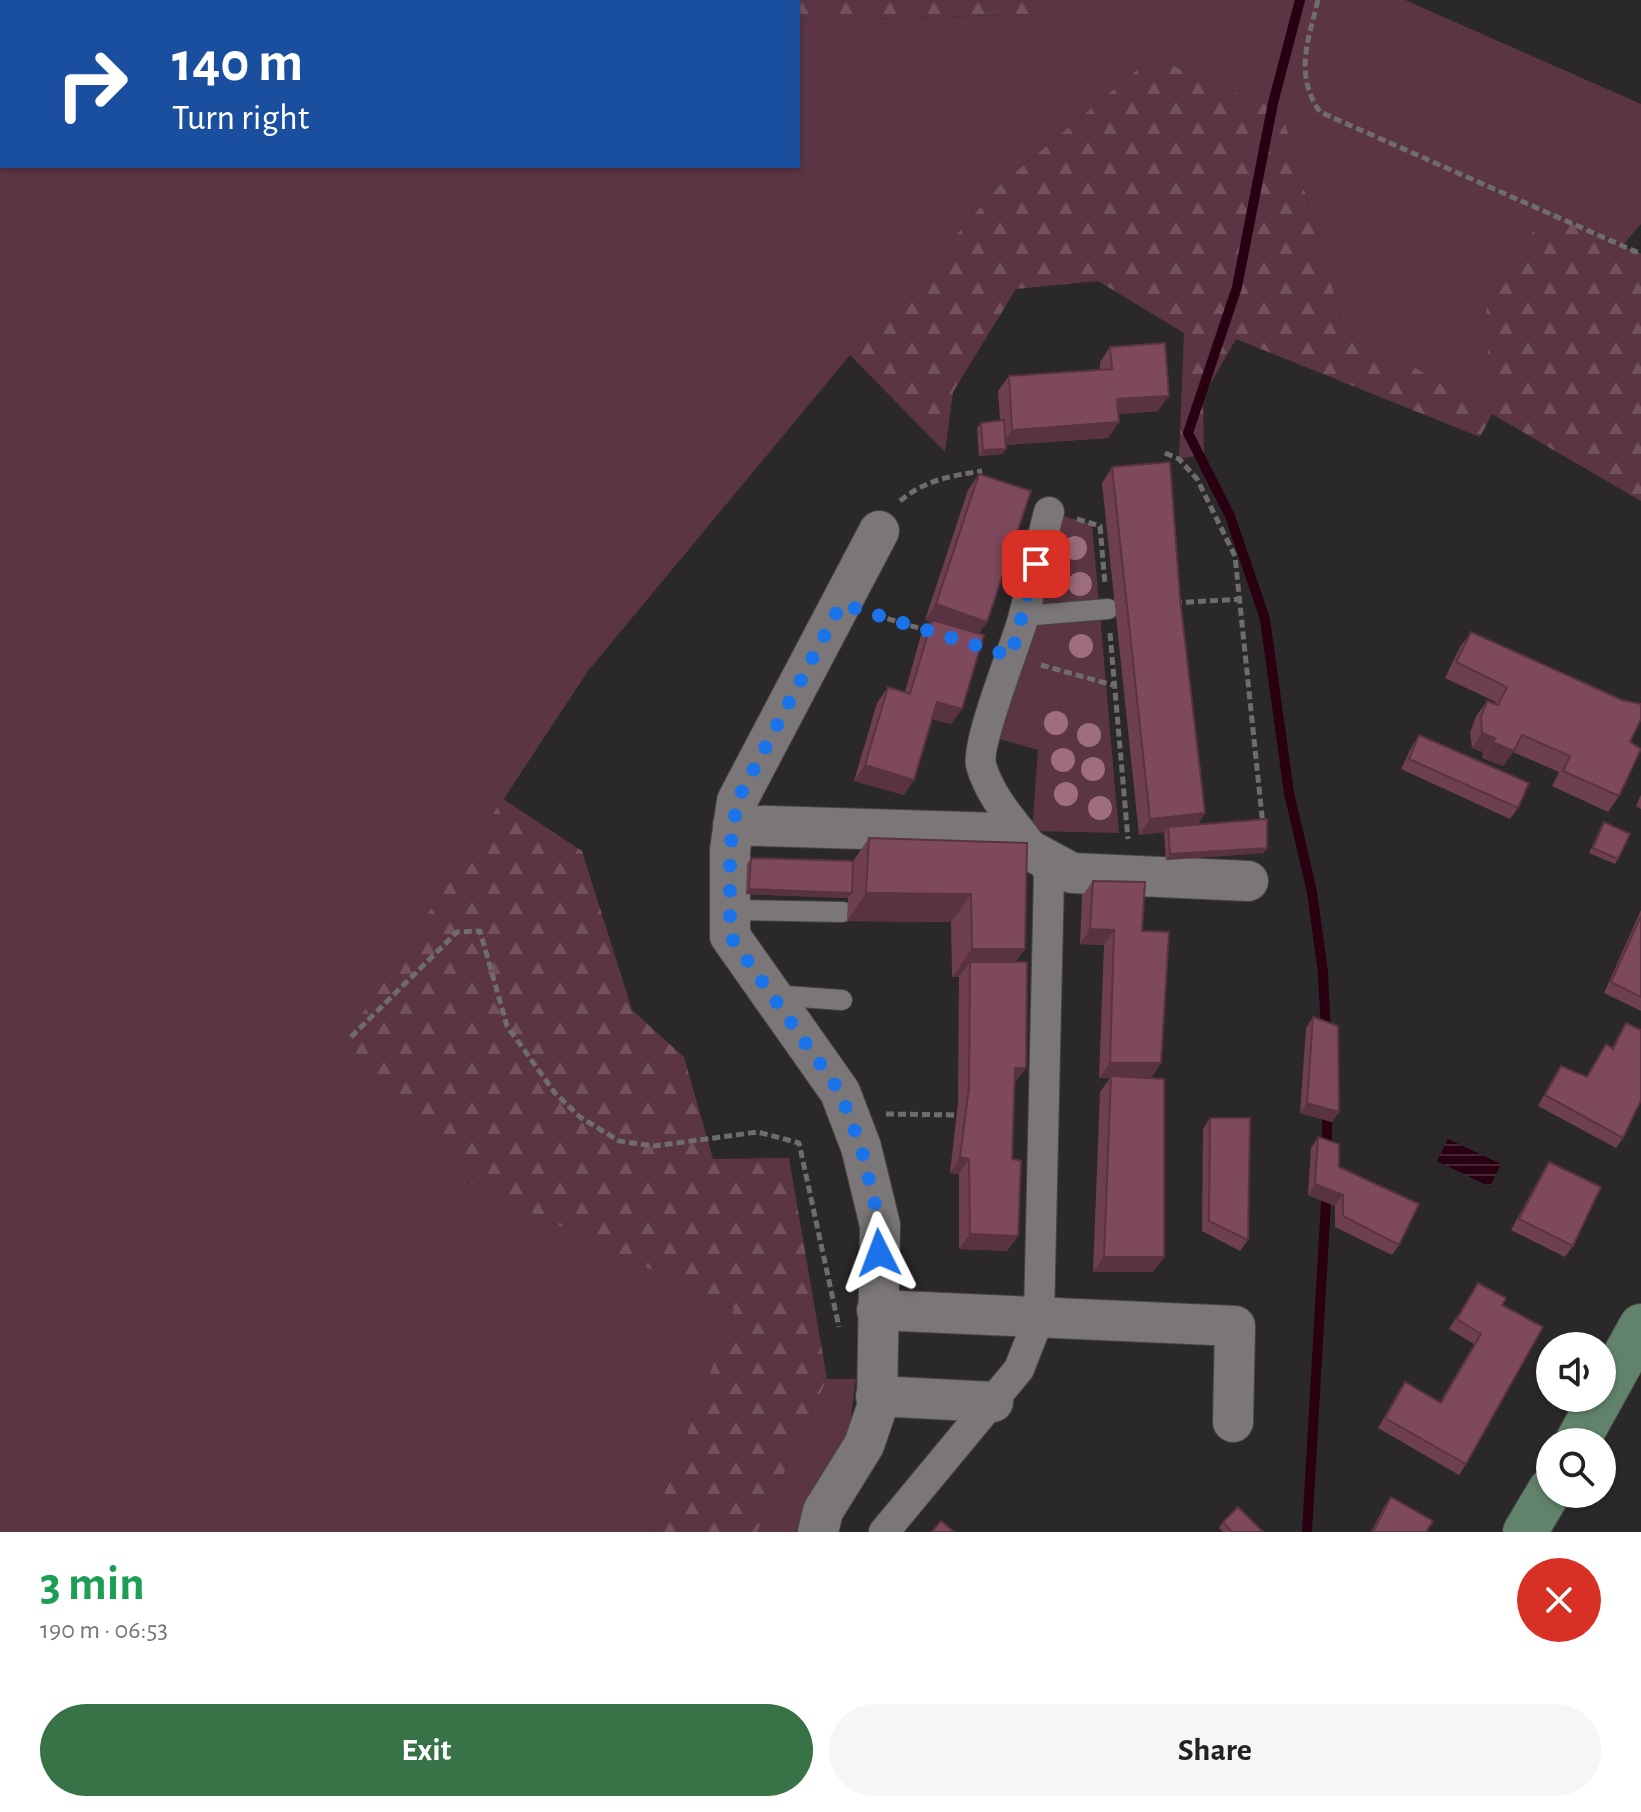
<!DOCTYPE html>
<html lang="en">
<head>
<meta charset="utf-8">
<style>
	:root { --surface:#fff; --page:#f6f6f6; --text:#222; --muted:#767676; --accent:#377347 }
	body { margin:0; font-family:"Alegreya Sans",sans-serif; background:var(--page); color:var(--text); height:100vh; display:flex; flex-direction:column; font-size:30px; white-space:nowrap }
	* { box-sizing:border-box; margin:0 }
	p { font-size:26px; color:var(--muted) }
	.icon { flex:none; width:44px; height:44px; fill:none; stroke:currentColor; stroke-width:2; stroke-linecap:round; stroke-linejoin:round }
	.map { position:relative; height:1532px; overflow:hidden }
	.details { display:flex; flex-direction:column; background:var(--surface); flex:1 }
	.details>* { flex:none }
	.guide { position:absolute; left:0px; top:0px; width:800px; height:168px; box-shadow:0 2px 6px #0004; background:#1a4fa0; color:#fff; overflow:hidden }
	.tools { position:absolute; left:1536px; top:1332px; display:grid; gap:16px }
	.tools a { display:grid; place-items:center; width:80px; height:80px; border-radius:50%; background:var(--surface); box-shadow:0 2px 6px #0004; font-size:40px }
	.pin { position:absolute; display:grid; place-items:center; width:68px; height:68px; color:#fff; margin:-34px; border-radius:16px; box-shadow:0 4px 12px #0006 }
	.me { position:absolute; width:88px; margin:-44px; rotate:357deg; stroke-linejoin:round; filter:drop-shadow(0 0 6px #0008) }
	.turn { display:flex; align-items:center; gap:28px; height:168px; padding:0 40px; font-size:36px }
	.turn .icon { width:104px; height:104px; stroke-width:2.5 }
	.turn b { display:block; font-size:56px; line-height:68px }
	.round { display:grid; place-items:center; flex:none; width:84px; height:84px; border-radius:42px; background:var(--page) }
	.head { display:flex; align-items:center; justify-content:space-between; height:136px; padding:0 40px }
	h1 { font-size:48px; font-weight:700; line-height:60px; color:#1e9e55 }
	.cta { display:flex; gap:16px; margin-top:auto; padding:16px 40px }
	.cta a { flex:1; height:92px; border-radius:48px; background:var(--accent); color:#fff; font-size:32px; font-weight:700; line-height:92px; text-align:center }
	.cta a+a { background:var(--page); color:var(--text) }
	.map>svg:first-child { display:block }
	.green { fill:#5b3543 }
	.forest { fill:url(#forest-firs) }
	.water { fill:url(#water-rules) }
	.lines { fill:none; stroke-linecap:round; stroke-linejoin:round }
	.stream { stroke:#280011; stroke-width:10 }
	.service-casing { stroke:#474545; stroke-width:22 }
	.pedestrian-casing { stroke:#474545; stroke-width:32 }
	.minor-casing { stroke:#474545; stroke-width:42 }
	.secondary-casing { stroke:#474545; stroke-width:46 }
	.path { stroke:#6f6c6d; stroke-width:5; stroke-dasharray:8 4; stroke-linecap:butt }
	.service { stroke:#7b7778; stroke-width:20 }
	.pedestrian { stroke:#7b7778; stroke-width:30 }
	.minor { stroke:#7b7778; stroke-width:40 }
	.secondary { stroke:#62836b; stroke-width:44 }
	.tree { fill:#9e6d7f }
	.wall { fill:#6d3f50 }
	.shaded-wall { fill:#593341 }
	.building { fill:#7f495d; stroke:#593341; stroke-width:2 }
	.route { stroke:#1a73e8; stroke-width:14; stroke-dasharray:0 25.2 }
</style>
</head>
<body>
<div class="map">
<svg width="1641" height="1532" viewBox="0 0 1641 1532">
	<defs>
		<pattern id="forest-firs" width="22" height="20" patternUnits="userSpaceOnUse" patternTransform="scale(2)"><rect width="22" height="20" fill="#5b3543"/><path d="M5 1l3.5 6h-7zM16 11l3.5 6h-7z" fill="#73525e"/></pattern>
		<pattern id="water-rules" width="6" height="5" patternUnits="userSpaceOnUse" patternTransform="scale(2)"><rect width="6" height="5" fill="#280011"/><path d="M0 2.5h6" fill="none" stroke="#472534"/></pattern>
	</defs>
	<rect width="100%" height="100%" fill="#2b2829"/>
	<path class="green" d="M0,0L564,2H2V166H798V21L1048,14L1055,0H1405L1641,104V224L1623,245L1547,210L1486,310L1492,414L1343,325L1282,112L1152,57L998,187L850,355L588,671L345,1040L465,1181L734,1309L650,1532H0Z
		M1049,512L1092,524L1119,833L1032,831L1038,750L985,735Z
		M827,1379H856L849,1431L811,1498L798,1532H757Z"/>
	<path class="forest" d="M559,0H1055L1049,14L798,21V2Z
		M1152,57L1282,112L1343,325L1491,413L1486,310L1546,210L1641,254V501L1492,414L1480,437L1236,339L1203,397L1204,455L1179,459L1184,333L1098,281L1016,289L953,392L945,452L850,355L998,187Z
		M503,799L582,851L632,1010L684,1057L713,1159L789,1158L827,1379L757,1532H650L734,1309L465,1181L345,1040Z"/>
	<path class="water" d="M1448,1139L1501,1164L1490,1187L1437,1161Z"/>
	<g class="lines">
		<path class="stream" d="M1300,0L1273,103L1237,287L1188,433L1230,516L1265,619L1289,793L1312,892L1323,973L1326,1034
			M1327,1151V1121
			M1307,1532L1326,1202"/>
		<g class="service-casing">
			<path id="service" d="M1023,616L1108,609
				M730,910L843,912
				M772,995L842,1000"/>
		</g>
		<g class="pedestrian-casing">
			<path id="pedestrian" d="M884,1532L1019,1369L1039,1318L1049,873C1030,835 993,808 981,765C976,743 1015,647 1023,619C1032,583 1040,547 1049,512"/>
		</g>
		<g class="minor-casing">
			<path id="minor" d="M733,825L998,833L1072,873L1248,881
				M877,1310L1235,1326L1233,1422
				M876,1396L993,1402
				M818,1532L823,1511L864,1445L877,1407L880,1225L861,1147L840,1092L730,936V850L737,801L879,531"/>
		</g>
		<g class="secondary-casing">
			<path id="secondary" d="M1577,1442L1641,1326
				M1525,1532L1550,1490"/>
		</g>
		<path class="path" d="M1318,0C1308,41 1294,75 1320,112L1641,254
			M1165,453L1179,459L1197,479L1235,556L1263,826
			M900,501C925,480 950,476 982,471
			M1077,519L1100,526L1105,584
			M1174,603L1241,599
			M876,615L928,631
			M1110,633L1128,839
			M1041,665L1116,686
			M351,1037L457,932L480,931L507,1026L555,1093L580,1117L619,1141L654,1146L758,1132L799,1143L839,1327
			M886,1114L957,1115"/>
		<use href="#service" class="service"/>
		<use href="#pedestrian" class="pedestrian"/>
		<use href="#minor" class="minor"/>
		<use href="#secondary" class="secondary"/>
	</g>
	<g class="tree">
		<circle cx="1075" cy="548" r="12"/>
		<circle cx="1080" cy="584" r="12"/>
		<circle cx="1081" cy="646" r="12"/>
		<circle cx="1056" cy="723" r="12"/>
		<circle cx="1089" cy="735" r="12"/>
		<circle cx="1063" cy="760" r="12"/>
		<circle cx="1093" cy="769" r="12"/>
		<circle cx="1066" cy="794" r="12"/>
		<circle cx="1100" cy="808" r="12"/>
	</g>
	<path class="wall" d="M1110,347L1158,411L1119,414V422L1108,438L1006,445V449L1002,454L979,456L977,428L981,423L1000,420L998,391L1009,376L1100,369V362Z
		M1112,467L1205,813L1198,824L1264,853L1166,860L1164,832L1139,835L1102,483Z
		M979,474V633L951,724L932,719L904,795L854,781L877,703L888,687L905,692L921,635L930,621L925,620L968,490Z
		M1471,632L1630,742L1619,796L1608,812L1552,786L1559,772L1513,752L1503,766L1482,758L1484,753L1472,748L1470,733L1476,716L1487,701L1496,704V702L1445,678L1460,647Z
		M1419,735L1518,808L1510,819L1401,769L1412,746Z
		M1641,795V809L1636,806Z
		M1604,822L1618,859L1615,864L1589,853L1601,827Z
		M869,838L1027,843L1016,962L1014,1083L1012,1159L1018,1236L1007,1251L959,1249V1174L950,1173L958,1103L959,977H952L951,922L847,921L848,898L746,894L747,864L751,858L853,861Z
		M1093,881L1142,931L1161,1063L1151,1078L1164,1257L1153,1272H1093L1100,1092L1110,1078H1099L1104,945L1080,944L1082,896Z
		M1641,910V1011L1604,993Z
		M1313,1017L1339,1112L1332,1122L1300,1113L1306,1028Z
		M1626,1023L1623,1138L1616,1148L1538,1106L1554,1076L1561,1066L1586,1077L1606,1044L1612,1048L1619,1034Z
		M1210,1118L1248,1240L1240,1251L1202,1231L1203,1129Z
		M1318,1137L1399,1245L1392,1255L1335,1227V1206L1308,1195L1311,1148Z
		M1549,1162L1573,1246L1565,1257L1511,1230L1542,1173Z
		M1478,1283L1502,1305L1466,1464L1459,1475L1378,1428L1398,1392L1405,1382L1440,1402L1474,1344L1449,1329Z
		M1391,1497L1426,1532H1371L1384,1507Z
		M1223,1522L1263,1532H1223L1219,1528Z"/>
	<path class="shaded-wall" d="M1169,396L1158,411L1107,414L1117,399Z
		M1119,422L1108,438L1001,445L1012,430Z
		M1006,449L1002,454L979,456L983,450Z
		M936,604L987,622L977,637L925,620Z
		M937,702L962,709L951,724L927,717Z
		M1482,733L1495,738L1484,753L1472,748Z
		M1493,742L1514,751L1503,766L1482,758Z
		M865,765L914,780L904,795L854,781Z
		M1205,813L1194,829L1168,827L1164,832L1139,835L1150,819Z
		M1267,848L1264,853L1166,860L1170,854Z
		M749,889L852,893L848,898L746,894Z
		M866,893L971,894L951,922L847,921Z
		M1090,929L1114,930L1104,945L1080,944Z
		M972,949H1025L1006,977L970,962L959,977H952Z
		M1110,1063H1161L1151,1078H1099Z
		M1015,1068H1026L1015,1083Z
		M1307,1103L1339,1112L1332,1122L1300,1113Z
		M960,1157L969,1159L959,1174L950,1173Z
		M1315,1184L1343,1195L1335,1206L1308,1195Z
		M970,1234L1018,1236L1007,1251L959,1249Z
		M1104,1257H1164L1153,1272H1093Z"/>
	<path class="building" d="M1165,343L1169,396L1117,399L1119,422L1012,430L1009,376L1112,369L1110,347Z
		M1004,420L1006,449L983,450L981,423Z
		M1170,462L1180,598L1205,813L1150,819L1112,467Z
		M979,474L1031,491L987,622L936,604Z
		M932,620L984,635L962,709L937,702L914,780L865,765L888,687L910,694Z
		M1471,632L1622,700L1641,704V719L1630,742L1641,749L1619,796L1563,771L1570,756L1522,735L1514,751L1493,742L1495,738L1482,733L1481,717L1487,701L1498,705L1507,687L1456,662Z
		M1419,735L1529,783L1518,808L1409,759Z
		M1267,819V848L1170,854L1168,827Z
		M1604,822L1630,834L1618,859L1593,848Z
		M869,838L1027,843L1025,949H972L971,894L866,893Z
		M751,858L853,861L852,893L749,889Z
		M1093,881L1145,882L1142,931L1169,932L1161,1063H1110L1114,930L1090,929Z
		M1641,916V997L1611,982Z
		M970,962H1027L1026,1068H1015L1012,1159L1021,1161L1018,1236L970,1234L969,1159L960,1157L969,1088Z
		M1313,1017L1338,1026L1339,1112L1307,1103Z
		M1626,1023L1641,1030V1100L1623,1138L1545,1095L1561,1066L1587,1077L1606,1044L1613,1049Z
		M1111,1076L1164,1079V1257H1104Z
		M1210,1118H1250L1248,1240L1209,1221Z
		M1318,1137L1339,1144V1167L1419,1204L1399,1245L1343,1216V1195L1315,1184Z
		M1549,1162L1601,1187L1573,1246L1519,1219Z
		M1478,1283L1506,1298L1502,1305L1543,1327L1466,1464L1385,1418L1405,1382L1441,1403L1481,1334L1457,1319Z
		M1391,1497L1433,1521L1426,1532H1373Z
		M1238,1507L1263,1532H1232L1223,1522Z
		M941,1521L954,1532H932Z"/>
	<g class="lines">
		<path class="route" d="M879,1253L880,1225L861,1147L840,1092L730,936V850L737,801L841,604L1011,656L1036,564"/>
	</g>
</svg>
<div class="tools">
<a><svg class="icon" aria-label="sound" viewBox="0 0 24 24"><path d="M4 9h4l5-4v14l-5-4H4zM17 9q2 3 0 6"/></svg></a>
<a><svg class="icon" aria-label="search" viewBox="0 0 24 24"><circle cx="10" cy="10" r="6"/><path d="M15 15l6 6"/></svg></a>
</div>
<div class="pin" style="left:1036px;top:564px;background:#d93025"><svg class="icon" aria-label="arrive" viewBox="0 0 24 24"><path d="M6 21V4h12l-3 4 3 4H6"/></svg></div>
<svg class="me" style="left:879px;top:1253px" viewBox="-20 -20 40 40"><path d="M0-17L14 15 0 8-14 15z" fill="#1a73e8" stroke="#fff" stroke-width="4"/></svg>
<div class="guide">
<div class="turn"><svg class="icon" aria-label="right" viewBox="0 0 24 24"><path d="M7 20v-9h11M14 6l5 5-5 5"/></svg><div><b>140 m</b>Turn right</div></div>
</div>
</div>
<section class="details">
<div class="head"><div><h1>3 min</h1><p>190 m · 06:53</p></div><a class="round" style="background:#d93025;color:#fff"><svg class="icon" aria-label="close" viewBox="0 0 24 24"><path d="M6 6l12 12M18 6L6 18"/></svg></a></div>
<div class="cta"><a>Exit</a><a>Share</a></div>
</section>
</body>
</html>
